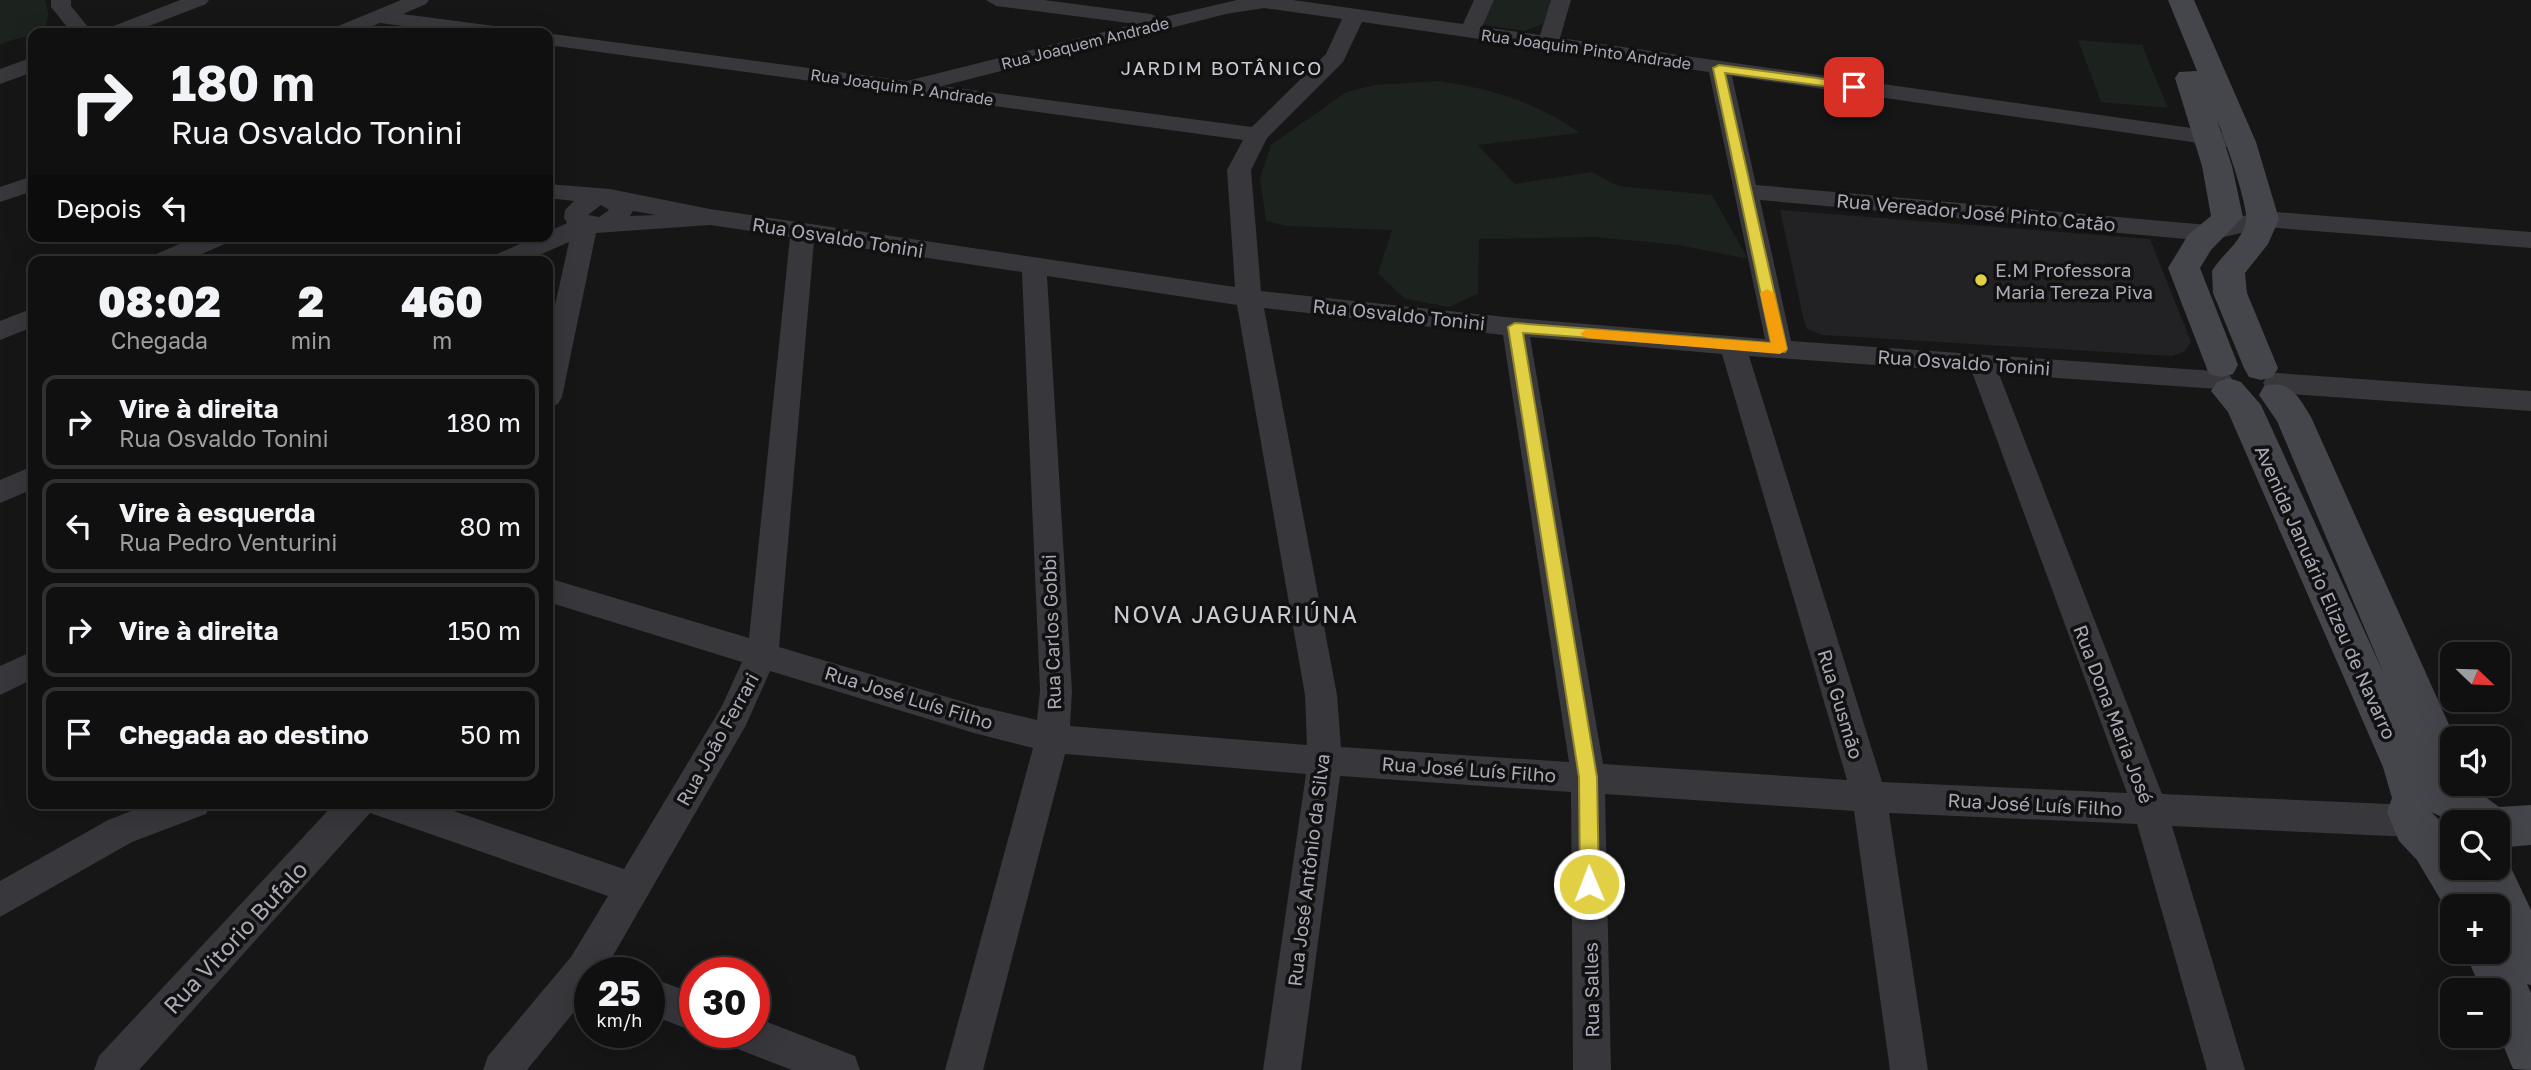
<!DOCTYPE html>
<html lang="pt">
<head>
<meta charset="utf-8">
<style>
	:root { --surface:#101011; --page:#1e1e1f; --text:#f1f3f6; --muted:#9c9d9f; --line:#303031 }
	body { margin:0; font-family:"Golos Text",sans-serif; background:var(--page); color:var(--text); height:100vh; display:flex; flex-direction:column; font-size:26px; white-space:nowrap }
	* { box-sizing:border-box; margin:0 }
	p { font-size:23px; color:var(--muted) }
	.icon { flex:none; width:38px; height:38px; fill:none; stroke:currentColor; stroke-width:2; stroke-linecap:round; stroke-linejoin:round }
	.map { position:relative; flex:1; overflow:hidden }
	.details { position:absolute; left:28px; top:256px; width:525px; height:553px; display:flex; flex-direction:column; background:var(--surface); border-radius:14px; box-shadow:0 7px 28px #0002,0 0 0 2px var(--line) }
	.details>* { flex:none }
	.top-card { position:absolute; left:28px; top:28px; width:525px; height:214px; border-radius:14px; box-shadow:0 7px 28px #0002,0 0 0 2px var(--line); background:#101011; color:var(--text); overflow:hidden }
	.needle { width:46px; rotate:113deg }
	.buttons { position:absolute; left:2440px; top:642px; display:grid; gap:14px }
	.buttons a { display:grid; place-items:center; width:70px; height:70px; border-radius:14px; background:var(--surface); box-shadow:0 7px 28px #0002,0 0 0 2px var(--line); font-size:35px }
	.speed { position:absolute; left:574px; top:957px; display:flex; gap:14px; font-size:35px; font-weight:700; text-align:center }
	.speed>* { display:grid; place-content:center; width:91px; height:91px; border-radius:50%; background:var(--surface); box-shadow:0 7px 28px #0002,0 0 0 2px var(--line); line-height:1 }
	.speed small { font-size:18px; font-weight:400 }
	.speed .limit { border:10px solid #d22; background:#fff; color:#111 }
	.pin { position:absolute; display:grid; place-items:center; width:60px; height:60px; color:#fff; margin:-30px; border-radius:14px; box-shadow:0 4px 10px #0006 }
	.me { position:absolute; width:77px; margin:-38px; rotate:359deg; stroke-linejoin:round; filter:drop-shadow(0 0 5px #0008) }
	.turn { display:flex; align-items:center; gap:24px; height:147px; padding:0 28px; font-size:32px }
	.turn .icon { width:91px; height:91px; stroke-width:2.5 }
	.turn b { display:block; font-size:49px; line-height:60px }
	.then { display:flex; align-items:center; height:66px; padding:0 28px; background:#0003; gap:14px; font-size:26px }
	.eta { display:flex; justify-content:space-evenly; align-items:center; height:119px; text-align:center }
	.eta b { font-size:42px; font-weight:800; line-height:49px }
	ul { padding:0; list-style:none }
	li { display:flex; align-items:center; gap:21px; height:94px; margin:0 14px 10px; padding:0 14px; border:4px solid var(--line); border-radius:14px }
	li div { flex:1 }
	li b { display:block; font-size:26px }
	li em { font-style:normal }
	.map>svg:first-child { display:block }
	.built { fill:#222224 }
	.green { fill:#1c221e }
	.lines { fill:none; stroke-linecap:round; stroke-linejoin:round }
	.street { fill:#37373c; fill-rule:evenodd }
	.secondary { fill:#45454c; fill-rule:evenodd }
	.route { fill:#e1cf44; stroke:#92872c; stroke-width:2 }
	.slow { fill:#f59e0b }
	.poi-dot { fill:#e1cf44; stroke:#111112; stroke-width:2.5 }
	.labels { text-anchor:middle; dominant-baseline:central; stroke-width:7; stroke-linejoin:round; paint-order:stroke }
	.far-street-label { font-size:16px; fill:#a9aab6; stroke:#111112 }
	.far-quarter-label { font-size:19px; letter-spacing:2px; fill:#cacad3; stroke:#111112 }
	.street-label { font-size:19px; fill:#a9aab6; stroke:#111112 }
	.poi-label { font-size:19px; fill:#a9aab6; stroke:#111112; text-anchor:start }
	.quarter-label { font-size:23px; letter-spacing:2px; fill:#cacad3; stroke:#111112 }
	.near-street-label { font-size:23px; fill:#a9aab6; stroke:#111112 }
</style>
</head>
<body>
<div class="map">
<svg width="2531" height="1070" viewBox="0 0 2531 1070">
	<rect width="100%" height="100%" fill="#161617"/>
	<path class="built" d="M1780,210L2150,239L2191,342L2184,352L2172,356L1823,335L1807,329L1804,321Z"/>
	<path class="green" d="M0,0H45C59,41 22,33 0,45Z
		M1490,0H1554L1543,24L1524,31L1480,24Z
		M2078,40L2142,45L2168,108L2101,102Z
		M1438,81C1490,88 1536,102 1580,133L1478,145L1515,184L1592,172L1618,186L1712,195L1748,259L1679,245L1595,237L1479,239L1478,293L1450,307L1405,299L1378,273L1392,230L1286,226L1266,221L1260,178L1271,145L1346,92L1375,85Z"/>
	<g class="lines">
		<path class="street" d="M51,0H71V6L93,33H72L51,7Z
			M180,0H209L206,4L131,33H102L106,29Z
			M401,0H429L426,4L403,14L502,27L513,33H455L380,23L356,33H327L331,29Z
			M986,0H1044L1151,14L1160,18L1237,0H1293L1463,24L1474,0H1494L1482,27L1540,35L1551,0H1571L1560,38L2233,134L2241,136L2245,141L2241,146L2233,148L1732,76L1756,185L2208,225L2263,211L2531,232V248L2265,227L2208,241L1760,200L1791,341L2228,372L2232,379L2228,386L2218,389L1999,374L2162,794L2412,805L2424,810L2429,821L2424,832L2412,837L2172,826L2245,1070H2207L2137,824L1889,813L1928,1070H1890L1854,811L1605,794L1611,1070H1573L1571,792L1340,776L1301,1070H1263L1306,774L1065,754L983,1070H945L1033,748L974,733L770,671L746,725L603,973H590V992L527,1070H483L488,1056L571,957L608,896L370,813L139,1070H94L99,1056L335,803H430L624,869L722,706L742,662L548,602V578L749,638L790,237L710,225L596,233L562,397L558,404L548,407V337L569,242L526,261H492L495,255L538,236H548V232L567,223L564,218L565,210L574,201L548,198V184L610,189L710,209L1235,287L1227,170L1243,140L548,45L545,33L907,81L1136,24L996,6ZM1264,8L1342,19L1326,54L1252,127L942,86L1226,14ZM1362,22L1709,72L1765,339L1515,318L1261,291L1251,170L1267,138L1343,62ZM601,205L609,210L599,217L588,215ZM633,211L656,215L630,216ZM814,241L1022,272L1040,691L1037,720L974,705L779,647ZM1047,276L1237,305L1305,695L1307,745L1070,726L1072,691ZM1264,308L1503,335L1569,762L1341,747L1337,695ZM1530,337L1722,354L1847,780L1603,764ZM1749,356L1972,372L2127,793L1882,782Z
			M33,57V72L0,84V69Z
			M33,176V191L0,202V187Z
			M198,236H232L229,242L186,261H151L154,255Z
			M33,308V327L0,340V321Z
			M2277,373L2531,391V411L2277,393L2267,390L2263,383L2267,376Z
			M33,466V489L0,503V480Z
			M33,651V679L0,695V666Z
			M152,803H211L206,814L132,842L0,917V881L108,820Z
			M649,977L695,994V1032L649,1014Z
			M754,1017L855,1056L860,1070H792L730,1046L725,1032H754Z"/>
		<path class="secondary" d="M2168,0H2194L2256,142L2279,219L2268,244L2245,273L2247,293L2278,368L2273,377L2261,380L2249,377L2244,368L2213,293L2212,271C2222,254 2242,242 2246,221C2249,207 2224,136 2217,120L2232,166L2243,217L2211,250L2200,268L2238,365L2233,374L2221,377L2209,374L2168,268L2188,235L2211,216L2202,166L2175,78L2179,72L2197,71Z
			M2229,378L2241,382L2261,405L2384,674L2277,421L2259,395L2264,386C2290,379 2299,397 2311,417L2455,738H2452V784H2473L2472,787L2499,807L2531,805V845L2497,848V822H2453L2431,812L2452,832V868H2497V850L2504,853L2531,910V985L2527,984L2531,993V1070L2513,1069L2497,1030V990H2481L2465,952H2497V906H2452V919L2417,860L2399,841L2387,812L2392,798L2383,767L2228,412L2211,391L2217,382Z"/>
	</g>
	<path class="route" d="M1719,65L1854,83L1860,87L1854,90L1725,73L1787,349L1785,352L1523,333L1597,777L1599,884L1596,890L1589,893L1583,890L1580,884L1579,777L1508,327L1515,323L1771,343L1713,68Z"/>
	<path class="slow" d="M1767,289L1774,293L1787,349L1780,354L1587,338L1580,334L1587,329L1771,343L1760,293Z"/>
	<circle class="poi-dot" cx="1981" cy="280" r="7"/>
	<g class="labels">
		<g class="far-street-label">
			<text transform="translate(1085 43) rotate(-14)">Rua Joaquem Andrade</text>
			<text transform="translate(1586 49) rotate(8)">Rua Joaquim Pinto Andrade</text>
			<text transform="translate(902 87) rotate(8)">Rua Joaquim P. Andrade</text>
		</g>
		<g class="far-quarter-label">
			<text x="1222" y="67">JARDIM BOTÂNICO</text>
		</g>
		<g class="street-label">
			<text transform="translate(1976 212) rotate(5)">Rua Vereador José Pinto Catão</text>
			<text transform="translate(838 237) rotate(9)">Rua Osvaldo Tonini</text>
			<text transform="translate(1399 314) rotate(6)">Rua Osvaldo Tonini</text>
			<text transform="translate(1964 362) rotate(4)">Rua Osvaldo Tonini</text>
			<text transform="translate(2326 592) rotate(66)">Avenida Januário Elizeu de Navarro</text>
			<text transform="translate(1051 632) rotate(-92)">Rua Carlos Gobbi</text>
			<text transform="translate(909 697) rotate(17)">Rua José Luís Filho</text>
			<text transform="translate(1841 704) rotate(73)">Rua Gusmão</text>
			<text transform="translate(2114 714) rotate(69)">Rua Dona Maria José</text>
			<text transform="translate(717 739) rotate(-61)">Rua João Ferrari</text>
			<text transform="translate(1469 769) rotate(4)">Rua José Luís Filho</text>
			<text transform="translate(2035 804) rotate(3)">Rua José Luís Filho</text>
			<text transform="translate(1308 870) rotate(-83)">Rua José Antônio da Silva</text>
			<text transform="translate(1591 990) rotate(-91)">Rua Salles</text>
		</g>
		<g class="poi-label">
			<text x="1995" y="269">E.M Professora<tspan x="1995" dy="22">Maria Tereza Piva</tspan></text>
		</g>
		<g class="quarter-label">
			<text x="1236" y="614">NOVA JAGUARIÚNA</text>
		</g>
		<g class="near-street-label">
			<text transform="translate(235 937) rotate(-47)">Rua Vitorio Bufalo</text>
		</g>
	</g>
</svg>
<div class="buttons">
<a><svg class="needle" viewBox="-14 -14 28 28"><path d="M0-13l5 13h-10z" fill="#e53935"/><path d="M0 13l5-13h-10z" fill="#9c9d9f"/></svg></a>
<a><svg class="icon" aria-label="sound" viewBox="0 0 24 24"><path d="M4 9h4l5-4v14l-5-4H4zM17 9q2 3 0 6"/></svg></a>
<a><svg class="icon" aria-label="search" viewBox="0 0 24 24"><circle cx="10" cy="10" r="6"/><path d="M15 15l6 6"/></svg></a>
<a>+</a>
<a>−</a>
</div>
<div class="speed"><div>25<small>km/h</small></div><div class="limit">30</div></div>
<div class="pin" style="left:1854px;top:87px;background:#d93025"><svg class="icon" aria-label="arrive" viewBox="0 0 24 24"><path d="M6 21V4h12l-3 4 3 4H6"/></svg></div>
<svg class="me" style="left:1589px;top:884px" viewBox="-20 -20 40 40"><circle r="17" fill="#e1cf44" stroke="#fff" stroke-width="3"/><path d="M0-11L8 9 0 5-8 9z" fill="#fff"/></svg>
<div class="top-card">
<div class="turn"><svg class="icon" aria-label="right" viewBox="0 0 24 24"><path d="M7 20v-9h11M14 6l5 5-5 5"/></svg><div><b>180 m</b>Rua Osvaldo Tonini</div></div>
<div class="then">Depois<svg class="icon" aria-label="left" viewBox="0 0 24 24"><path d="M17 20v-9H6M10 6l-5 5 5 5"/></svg></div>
</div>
<section class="details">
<div class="eta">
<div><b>08:02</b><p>Chegada</p></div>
<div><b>2</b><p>min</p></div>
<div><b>460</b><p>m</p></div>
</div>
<ul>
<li><svg class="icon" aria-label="right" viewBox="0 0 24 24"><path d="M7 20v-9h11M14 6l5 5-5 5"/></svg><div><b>Vire à direita</b><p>Rua Osvaldo Tonini</p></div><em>180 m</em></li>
<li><svg class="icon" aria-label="left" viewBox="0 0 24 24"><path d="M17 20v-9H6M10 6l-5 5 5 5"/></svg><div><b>Vire à esquerda</b><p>Rua Pedro Venturini</p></div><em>80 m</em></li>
<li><svg class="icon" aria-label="right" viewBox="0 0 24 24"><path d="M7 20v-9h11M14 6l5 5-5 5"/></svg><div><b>Vire à direita</b></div><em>150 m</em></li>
<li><svg class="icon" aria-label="arrive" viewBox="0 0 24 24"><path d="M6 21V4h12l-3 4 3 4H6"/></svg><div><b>Chegada ao destino</b></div><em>50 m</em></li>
</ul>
</section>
</div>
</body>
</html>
